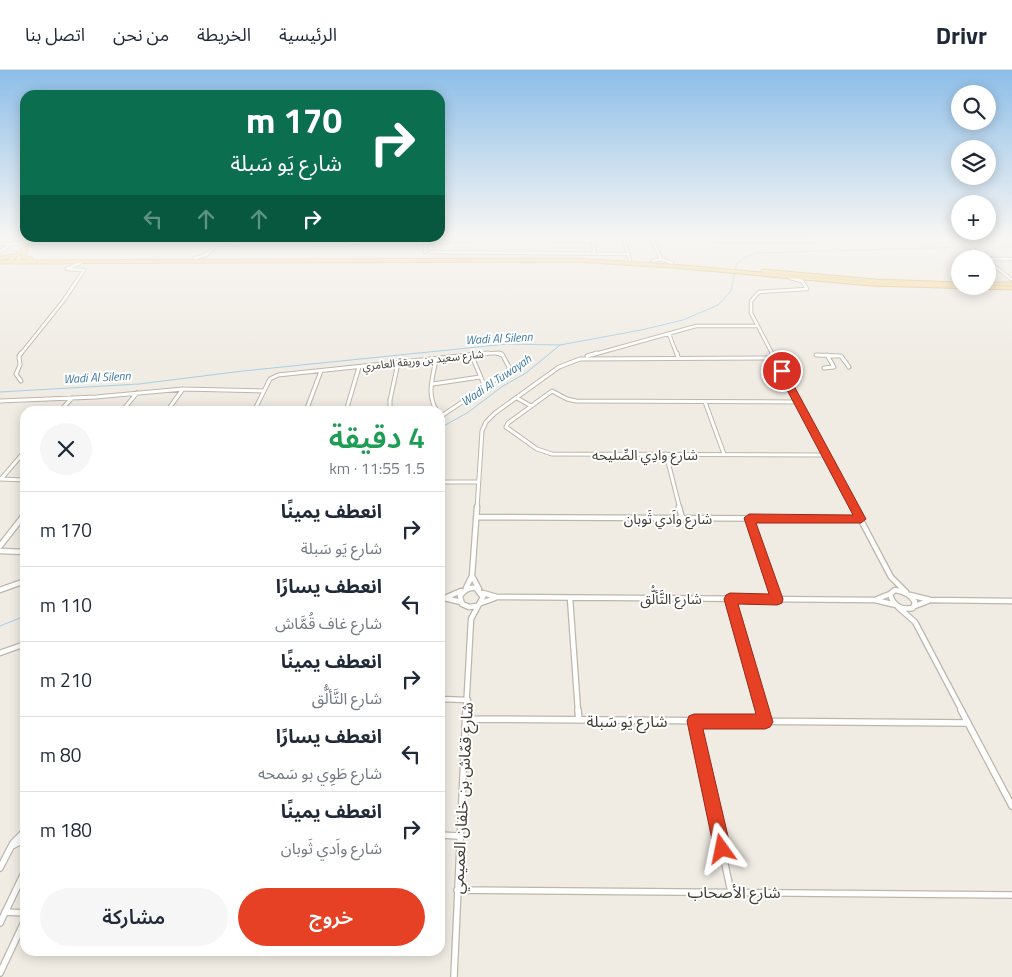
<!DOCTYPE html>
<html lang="ar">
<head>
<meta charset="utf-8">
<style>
	:root { --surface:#fff; --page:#f6f6f7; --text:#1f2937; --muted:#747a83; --line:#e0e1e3; --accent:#e64025 }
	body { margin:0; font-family:"Titillium Web","Noto Sans Arabic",sans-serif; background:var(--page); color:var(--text); direction:rtl; height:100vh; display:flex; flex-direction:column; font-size:19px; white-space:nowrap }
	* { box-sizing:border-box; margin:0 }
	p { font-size:16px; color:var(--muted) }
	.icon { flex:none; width:28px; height:28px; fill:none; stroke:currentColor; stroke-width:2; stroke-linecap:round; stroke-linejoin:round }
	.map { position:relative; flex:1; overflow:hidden; direction:ltr }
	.sheet { position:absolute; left:20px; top:336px; width:425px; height:550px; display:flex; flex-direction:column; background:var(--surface); border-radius:15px; box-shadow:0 2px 12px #0003; direction:rtl }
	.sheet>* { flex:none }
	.top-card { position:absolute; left:20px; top:20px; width:425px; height:152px; border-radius:15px; box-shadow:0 2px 12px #0003; direction:rtl; background:#0b6e4f; color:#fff; overflow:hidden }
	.fabs { position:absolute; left:951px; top:15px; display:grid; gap:10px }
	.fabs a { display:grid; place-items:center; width:45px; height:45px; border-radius:50%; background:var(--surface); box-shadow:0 2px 12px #0003; font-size:25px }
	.pin { position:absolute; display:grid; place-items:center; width:42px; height:42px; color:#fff; margin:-21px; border:2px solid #fff; border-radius:50%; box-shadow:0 1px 5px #0007 }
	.me { position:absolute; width:55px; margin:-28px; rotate:348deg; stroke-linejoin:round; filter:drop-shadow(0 0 4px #0008) }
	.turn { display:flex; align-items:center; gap:18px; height:105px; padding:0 20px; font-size:22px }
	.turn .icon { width:65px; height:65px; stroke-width:2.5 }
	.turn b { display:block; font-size:35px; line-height:42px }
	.lanes { display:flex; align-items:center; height:48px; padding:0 20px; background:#0003; justify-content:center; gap:25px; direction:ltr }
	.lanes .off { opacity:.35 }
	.round { display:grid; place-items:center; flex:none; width:52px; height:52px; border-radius:26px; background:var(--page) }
	.overview { display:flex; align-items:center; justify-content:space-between; height:85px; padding:0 20px }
	h1 { font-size:30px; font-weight:600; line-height:38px; color:#1e9e55 }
	.action { display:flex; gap:10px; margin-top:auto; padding:10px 20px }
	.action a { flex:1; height:58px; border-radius:30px; background:var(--accent); color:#fff; font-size:20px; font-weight:600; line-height:58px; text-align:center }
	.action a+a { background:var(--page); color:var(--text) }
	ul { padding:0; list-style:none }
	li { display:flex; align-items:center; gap:15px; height:75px; padding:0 20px; border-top:1px solid var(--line) }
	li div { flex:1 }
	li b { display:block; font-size:19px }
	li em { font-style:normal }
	header { display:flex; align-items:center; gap:30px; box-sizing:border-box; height:70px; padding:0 25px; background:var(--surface); border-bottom:1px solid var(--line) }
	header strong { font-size:24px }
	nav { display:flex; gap:28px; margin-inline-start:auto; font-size:18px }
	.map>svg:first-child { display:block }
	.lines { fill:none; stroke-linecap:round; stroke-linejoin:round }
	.stream { stroke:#a5cee8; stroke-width:1 }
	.minor-far3-casing { stroke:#bdb7aa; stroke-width:4.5 }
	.minor-far2-casing { stroke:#bdb7aa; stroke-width:5 }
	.minor-far1-casing { stroke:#bdb7aa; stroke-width:7 }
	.minor-casing { stroke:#bdb7aa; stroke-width:8 }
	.major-casing { stroke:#d8b56a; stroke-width:5 }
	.minor-far3 { stroke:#fff; stroke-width:2.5 }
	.minor-far2 { stroke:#fff; stroke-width:3 }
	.minor-far1 { stroke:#fff; stroke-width:4.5 }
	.minor { stroke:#fff; stroke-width:5.5 }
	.major { stroke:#f5d998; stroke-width:3 }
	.route { fill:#e64025; stroke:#962a18 }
	.labels { text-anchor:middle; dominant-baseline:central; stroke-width:4; stroke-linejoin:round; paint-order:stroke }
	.far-street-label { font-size:11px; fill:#423c34; stroke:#fff }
	.far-water-label { font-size:12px; font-style:italic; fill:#3877a3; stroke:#fff }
	.street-label { font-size:14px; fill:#423c34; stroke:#fff }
	.near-street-label { font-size:16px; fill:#423c34; stroke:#fff }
</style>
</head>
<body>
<header>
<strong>Drivr</strong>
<nav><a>الرئيسية</a><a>الخريطة</a><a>من نحن</a><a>اتصل بنا</a></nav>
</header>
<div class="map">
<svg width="1012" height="907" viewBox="0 0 1012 907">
	<rect width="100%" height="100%" fill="#f0ece4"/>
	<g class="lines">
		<path class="stream" d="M985,177H1012
			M0,322L139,314L243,301L507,274L560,275L641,260L683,250L718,235L731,221L736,195L742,189L756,183L965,177
			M440,358L467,343L503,316L526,303L560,275
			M0,556L25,546"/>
		<g class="minor-far3-casing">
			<path id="minor-far3" d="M0,167H25
				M542,167L546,170L593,171
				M593,167L594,183
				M623,167L630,190
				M651,167L661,189L672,193
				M709,167L717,171H814L817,169L816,167
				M958,167L985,189
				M314,168L312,174L314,175H345L373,168
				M426,173L512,167
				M0,174H19L27,168
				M0,182L11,174
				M425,182L426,168
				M431,182L629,184
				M195,188L206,185L216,175L245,174L250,168
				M988,189H1012
				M653,191L661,189
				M988,191L1011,209
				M67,199L80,193
				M669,264L677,285
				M20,285L64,230L84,200L67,199
				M466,285L496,283L502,285
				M592,285L696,256H757
				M773,285L751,243V231L759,222L807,219L802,211L790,208"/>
		</g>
		<g class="minor-far2-casing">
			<path id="minor-far2" d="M677,283L678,287
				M772,283L855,439
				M471,284L485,317
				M816,285L841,286L849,297
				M587,286L597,283
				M436,289C433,307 426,325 437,341
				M824,298L834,297L827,285
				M21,311L16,304L20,295L19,286L21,283
				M433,314L480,307
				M517,328L531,336
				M0,331L96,327L183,319L264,321
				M705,332L724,384
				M798,332L576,331L567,329L552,321L508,353L506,357L537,379L552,384L826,385
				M60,341L72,328
				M122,341L137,323
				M167,341L183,319
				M254,341L270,309L278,305L488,283
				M306,341L321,301
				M346,341L359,297
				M390,341V330L398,293
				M440,347L508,301L509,297L502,284L498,283
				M666,384L680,439
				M0,409L25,410
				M1,409L25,381
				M440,412H478
				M477,439L482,361L486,352L495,343L559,297L580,289L775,288"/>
		</g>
		<g class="minor-far1-casing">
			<path id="minor-far1" d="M679,437L682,448
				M854,437L891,507L906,522
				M476,447L861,449
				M749,449L777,529
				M0,476L25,444
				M0,481L25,482
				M472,506L479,519
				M466,518L472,506L477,437
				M0,520L25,511
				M895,520C904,521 910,524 915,532L913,538C902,540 893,536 890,524Z
				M483,523L497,527L875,530L896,535
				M910,525L930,530L1012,531
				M440,527L461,532
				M447,527L461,521
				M570,528L578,641
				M730,529L762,641
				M877,529L890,524
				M481,533L495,528
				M915,536L928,531
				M898,537L915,552L962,641
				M0,583L25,574
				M440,629L468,630
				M466,641L471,549L483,527L476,518C469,517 464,520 460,526L462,534L469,537L477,536"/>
		</g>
		<g class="minor-casing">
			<path id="minor" d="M578,640L579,650
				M762,640L765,652
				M961,640L1012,736
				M467,649L968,653
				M694,651L731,822
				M440,765L459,766
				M12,776L25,769
				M0,798L13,773L25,761
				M457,820L1012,825
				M5,842L25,843
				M0,853L25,801
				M0,903L25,850
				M454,907L466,640"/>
		</g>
		<g class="major-casing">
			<path id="major" d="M25,181L23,187L31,189
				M0,188L13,186
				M0,192L574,190L672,196L871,214L1012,218
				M8,192L38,168
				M763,201L875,211L960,214
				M988,214H1012"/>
		</g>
		<use href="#minor-far3" class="minor-far3"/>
		<use href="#minor-far2" class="minor-far2"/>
		<use href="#minor-far1" class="minor-far1"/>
		<use href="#minor" class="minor"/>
		<use href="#major" class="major"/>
	</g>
	<linearGradient id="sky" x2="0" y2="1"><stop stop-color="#8dbee8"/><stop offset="0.57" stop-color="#f8f6f3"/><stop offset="1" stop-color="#f8f6f3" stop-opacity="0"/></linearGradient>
	<rect width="1012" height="294" fill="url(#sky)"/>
	<path class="route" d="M782,299L786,301L866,449L861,453H756L783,529L782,533L777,535L738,534L773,652L770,657L765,659H703L731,779L728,785L722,788L716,785L714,779L687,651L689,646L694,644H756L724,529L726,525L730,523L769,524L744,448L749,444L853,445L777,301Z"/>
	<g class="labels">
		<g class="far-street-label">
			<text transform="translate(423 290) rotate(-6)">شارع سعيد بن وريقة العامري</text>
		</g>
		<g class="far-water-label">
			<text transform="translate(499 268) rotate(-3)">Wadi Al Silenn</text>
			<text transform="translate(97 307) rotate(-3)">Wadi Al Silenn</text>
			<text transform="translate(496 310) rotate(-34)">Wadi Al Tuwayah</text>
		</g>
		<g class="street-label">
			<text x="645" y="384">شارع وادِي الصِّليحه</text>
			<text x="668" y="448">شارع واَدي ثَوبان</text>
			<text x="671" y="528">شارع التَّألُّق</text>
		</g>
		<g class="near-street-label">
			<text x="627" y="651">شارع يَو سَبلة</text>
			<text transform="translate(462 728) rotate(-87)">شارع قمّاش بن خلفان العميمي</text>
			<text x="734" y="822">شارع الأصحاب</text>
		</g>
	</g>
</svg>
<div class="fabs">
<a><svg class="icon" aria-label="search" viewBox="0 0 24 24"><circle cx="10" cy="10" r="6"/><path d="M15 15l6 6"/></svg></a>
<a><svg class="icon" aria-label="layers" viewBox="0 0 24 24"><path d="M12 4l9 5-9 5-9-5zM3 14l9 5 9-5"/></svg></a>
<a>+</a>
<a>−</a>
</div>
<div class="pin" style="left:782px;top:301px;background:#d93025"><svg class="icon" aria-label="arrive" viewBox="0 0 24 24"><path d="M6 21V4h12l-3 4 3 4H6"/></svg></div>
<svg class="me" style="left:722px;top:779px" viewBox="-20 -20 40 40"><path d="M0-17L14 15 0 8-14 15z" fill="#e64025" stroke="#fff" stroke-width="4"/></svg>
<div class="top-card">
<div class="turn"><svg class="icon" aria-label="right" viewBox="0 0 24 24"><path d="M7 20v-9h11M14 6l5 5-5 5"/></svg><div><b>170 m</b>شارع يَو سَبلة</div></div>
<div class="lanes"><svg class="icon off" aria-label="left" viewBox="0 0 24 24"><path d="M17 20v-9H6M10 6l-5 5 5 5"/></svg><svg class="icon off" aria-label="ahead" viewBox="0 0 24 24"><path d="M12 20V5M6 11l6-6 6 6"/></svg><svg class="icon off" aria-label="ahead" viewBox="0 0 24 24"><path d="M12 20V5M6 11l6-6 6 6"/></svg><svg class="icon" aria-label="right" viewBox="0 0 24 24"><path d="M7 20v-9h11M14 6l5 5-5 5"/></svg></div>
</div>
<section class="sheet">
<div class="overview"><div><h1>4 دقيقة</h1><p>1.5 km · 11:55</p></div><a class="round"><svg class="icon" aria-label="close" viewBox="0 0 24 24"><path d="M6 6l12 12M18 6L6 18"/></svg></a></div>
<ul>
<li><svg class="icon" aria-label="right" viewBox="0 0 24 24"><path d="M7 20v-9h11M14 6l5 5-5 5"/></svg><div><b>انعطف يمينًا</b><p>شارع يَو سَبلة</p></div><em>170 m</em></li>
<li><svg class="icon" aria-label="left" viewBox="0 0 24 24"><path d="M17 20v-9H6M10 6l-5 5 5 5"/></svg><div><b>انعطف يسارًا</b><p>شارع غاف قُمَّاش</p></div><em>110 m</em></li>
<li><svg class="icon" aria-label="right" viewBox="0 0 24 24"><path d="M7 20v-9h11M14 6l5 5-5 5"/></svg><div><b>انعطف يمينًا</b><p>شارع التَّألُّق</p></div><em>210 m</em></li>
<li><svg class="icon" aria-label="left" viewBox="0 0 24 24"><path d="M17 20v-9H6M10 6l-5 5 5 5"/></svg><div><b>انعطف يسارًا</b><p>شارع طَوِي بو سَمحه</p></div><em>80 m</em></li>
<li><svg class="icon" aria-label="right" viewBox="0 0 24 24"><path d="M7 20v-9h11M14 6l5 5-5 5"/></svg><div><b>انعطف يمينًا</b><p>شارع واَدي ثَوبان</p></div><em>180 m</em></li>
</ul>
<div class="action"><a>خروج</a><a>مشاركة</a></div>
</section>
</div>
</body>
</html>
